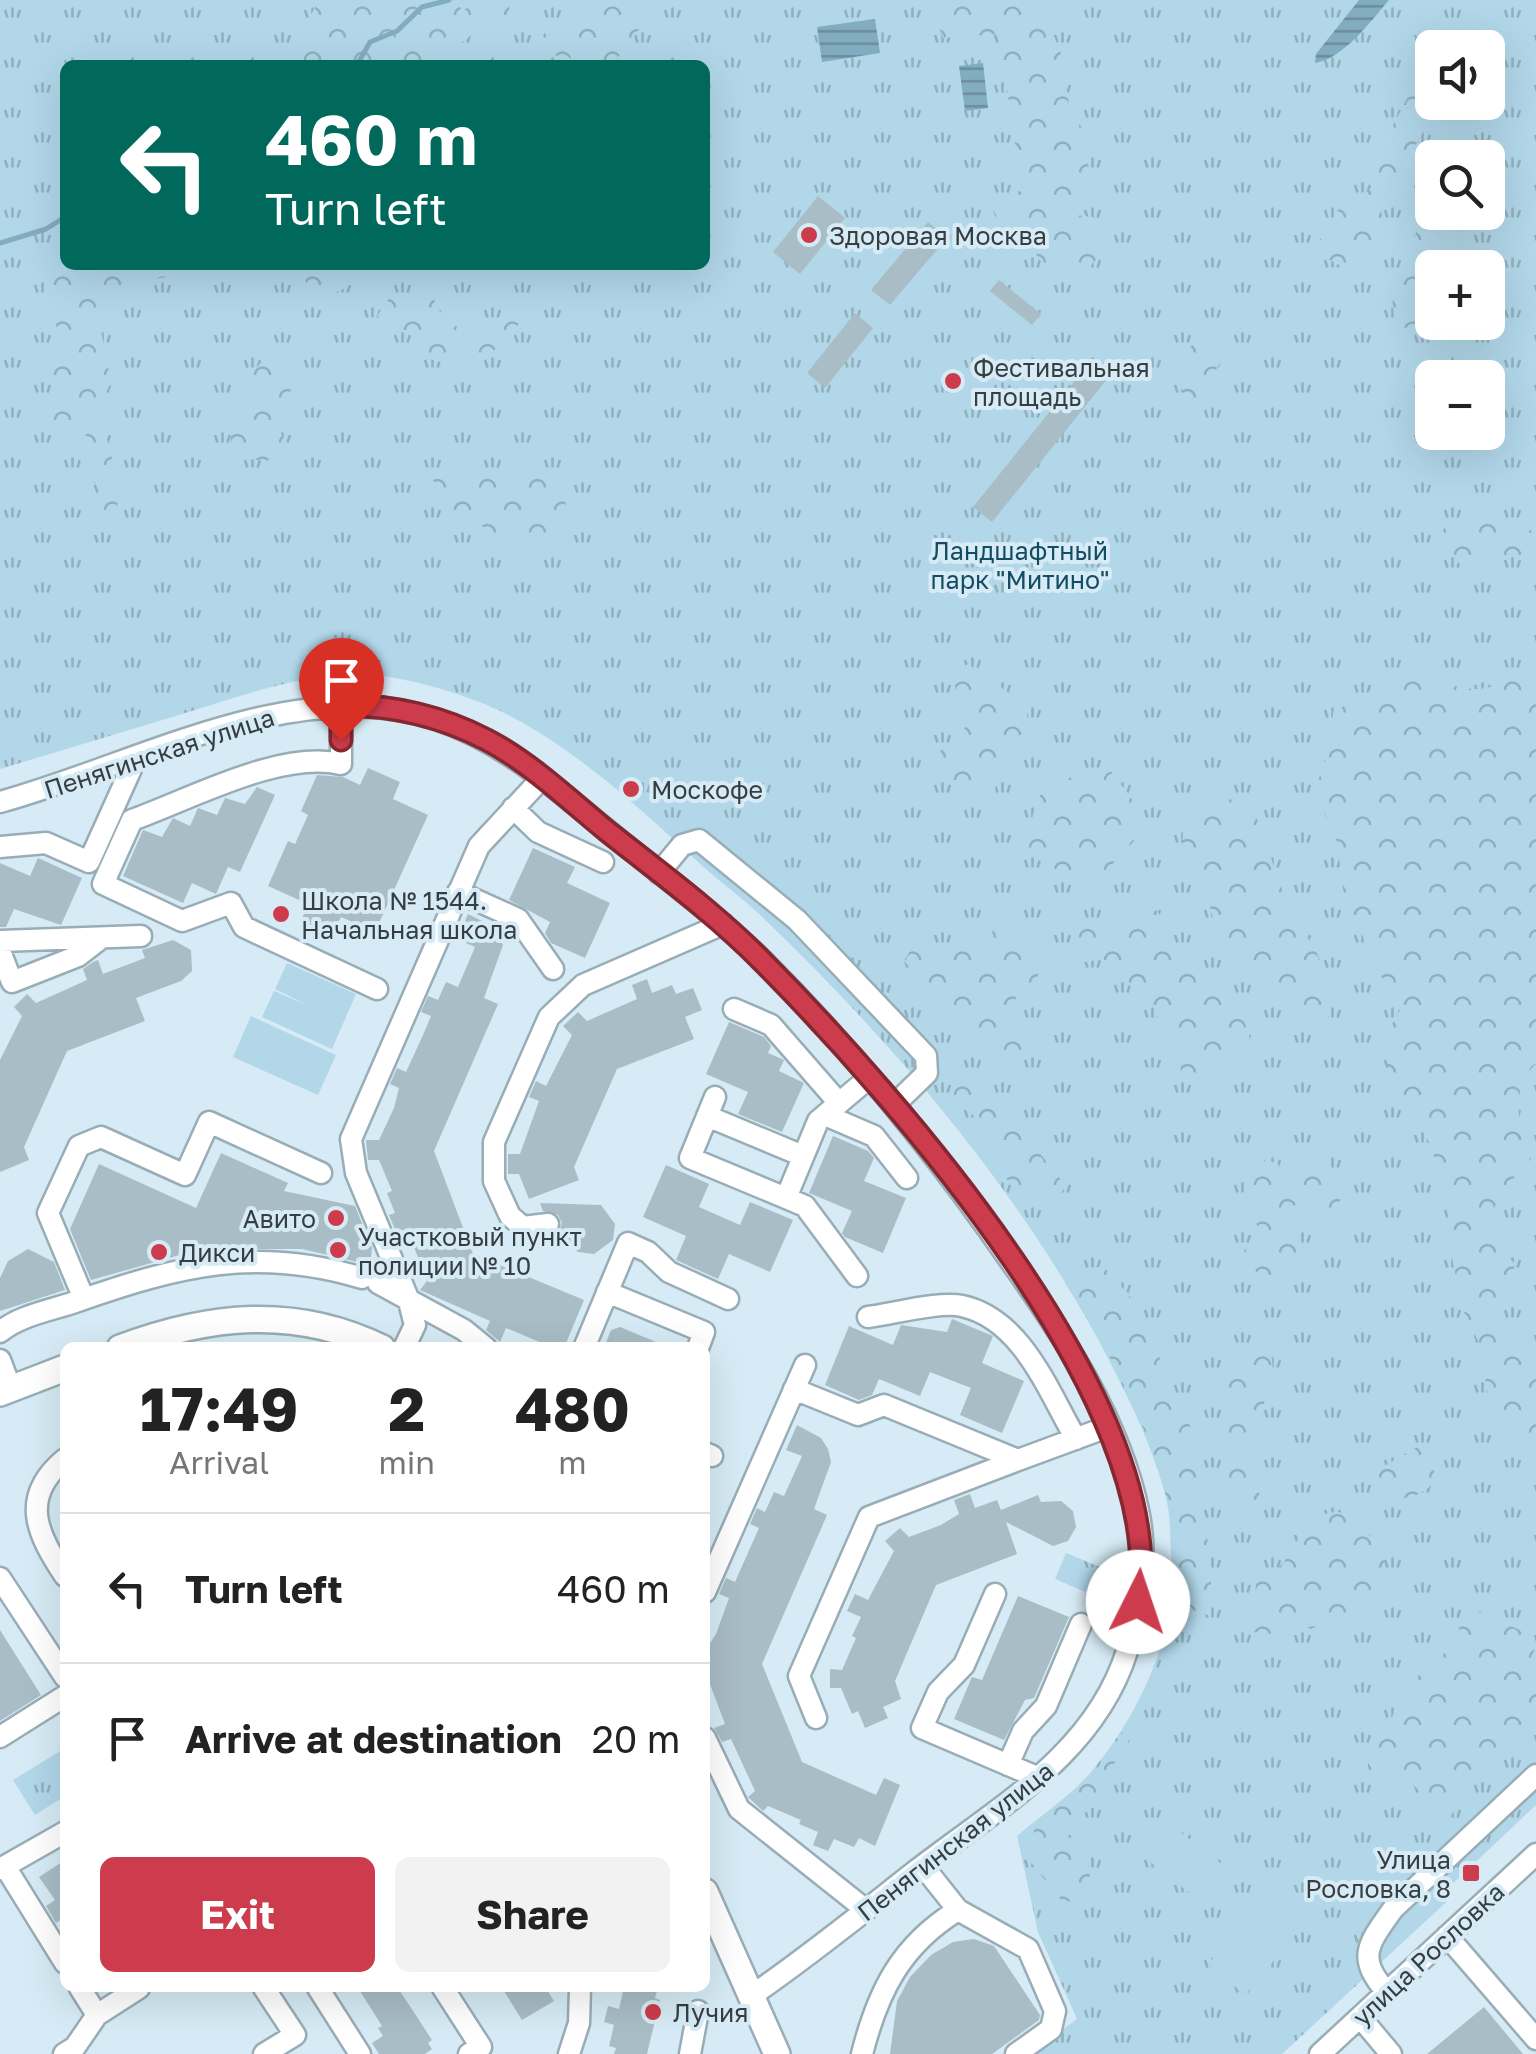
<!DOCTYPE html>
<html lang="en">
<head>
<meta charset="utf-8">
<style>
	:root { --surface:#fff; --page:#f2f2f2; --text:#222; --muted:#767676; --line:#e0e0e0; --accent:#cc3c4c }
	body { margin:0; font-family:"Golos Text",sans-serif; background:var(--page); color:var(--text); height:100vh; display:flex; flex-direction:column; font-size:38px; white-space:nowrap }
	* { box-sizing:border-box; margin:0 }
	p { font-size:32px; color:var(--muted) }
	.icon { flex:none; width:55px; height:55px; fill:none; stroke:currentColor; stroke-width:2; stroke-linecap:round; stroke-linejoin:round }
	.map { position:relative; flex:1; overflow:hidden }
	.drawer { position:absolute; left:60px; top:1342px; width:650px; height:650px; display:flex; flex-direction:column; background:var(--surface); border-radius:15px; box-shadow:0 10px 40px #0002 }
	.drawer>* { flex:none }
	.guide { position:absolute; left:60px; top:60px; width:650px; height:210px; border-radius:15px; box-shadow:0 10px 40px #0002; background:#00695c; color:#fff; overflow:hidden }
	.fabs { position:absolute; left:1415px; top:30px; display:grid; gap:20px }
	.fabs a { display:grid; place-items:center; width:90px; height:90px; border-radius:15px; background:var(--surface); box-shadow:0 10px 40px #0002; font-size:50px }
	.pin { position:absolute; display:grid; place-items:center; width:85px; height:85px; color:#fff; margin:-102px -42px; border-radius:50% 50% 50% 0; rotate:-45deg; box-shadow:0 0 10px #0007 }
	.pin .icon { rotate:45deg }
	.me { position:absolute; width:110px; margin:-55px; rotate:4deg; stroke-linejoin:round; filter:drop-shadow(0 0 8px #0008) }
	.turn { display:flex; align-items:center; gap:35px; height:210px; padding:0 40px; font-size:45px }
	.turn .icon { width:130px; height:130px; stroke-width:2.5 }
	.turn b { display:block; font-size:70px; line-height:85px }
	.eta { display:flex; justify-content:space-evenly; align-items:center; height:170px; text-align:center }
	.eta b { font-size:60px; font-weight:700; line-height:70px }
	.primary-button { display:flex; gap:20px; margin-top:auto; padding:20px 40px }
	.primary-button a { flex:1; height:115px; border-radius:15px; background:var(--accent); color:#fff; font-size:40px; font-weight:700; line-height:115px; text-align:center }
	.primary-button a+a { background:var(--page); color:var(--text) }
	ul { padding:0; list-style:none }
	li { display:flex; align-items:center; gap:30px; height:150px; padding:0 40px; border-top:2px solid var(--line) }
	li div { flex:1 }
	li b { display:block; font-size:38px }
	li em { font-style:normal }
	.map>svg:first-child { display:block }
	.grass { fill:url(#grass-tufts); fill-rule:evenodd }
	.forest { fill:url(#forest-crowns) }
	.garden { fill:#b1d7e9 }
	.water { fill:url(#water-rules) }
	.lines { fill:none; stroke-linecap:round; stroke-linejoin:round }
	.stream { stroke:#82acc0; stroke-width:5 }
	.building { fill:#a9bdc6 }
	.minor-casing { stroke:#99adb6; stroke-width:25 }
	.major-casing { stroke:#99adb6; stroke-width:30 }
	.minor { stroke:#fff; stroke-width:20 }
	.major { stroke:#fff; stroke-width:25 }
	.route-casing { stroke:#852731; stroke-width:25 }
	.route { stroke:#cc3c4c; stroke-width:18 }
	.poi-dot { fill:#cc3c4c; stroke:#d6ebf5; stroke-width:4 }
	.labels { text-anchor:middle; dominant-baseline:central; stroke-width:8; stroke-linejoin:round; paint-order:stroke }
	.poi-label { font-size:25px; fill:#363e42; stroke:#d6ebf5; text-anchor:start }
	.park-label { font-size:25px; fill:#144c62; stroke:#d6ebf5 }
	.street-label { font-size:25px; fill:#363e42; stroke:#d6ebf5 }
</style>
</head>
<body>
<div class="map">
<svg width="1536" height="2054" viewBox="0 0 1536 2054">
	<defs>
		<pattern id="grass-tufts" width="24" height="20" patternUnits="userSpaceOnUse" patternTransform="scale(2.5)"><rect width="24" height="20" fill="#b1d7e9"/><path d="M3 7l-1-3M5 7V3M7 7l1-3M15 17l-1-3M17 17v-4M19 17l1-3" fill="none" stroke="#91b0be"/></pattern>
		<pattern id="forest-crowns" width="20" height="18" patternUnits="userSpaceOnUse" patternTransform="scale(2.5)"><rect width="20" height="18" fill="#b1d7e9"/><path d="M2 6a3 3 0 1 1 6 0M12 15a3 3 0 1 1 6 0" fill="none" stroke="#91b0be"/></pattern>
		<pattern id="water-rules" width="6" height="5" patternUnits="userSpaceOnUse" patternTransform="scale(2.5)"><rect width="6" height="5" fill="#82acc0"/><path d="M0 2.5h6" fill="none" stroke="#6b8d9e"/></pattern>
	</defs>
	<rect width="100%" height="100%" fill="#d6ebf5"/>
	<path class="grass" d="M0,0H1536V1805L1448,1888L1454,1895L1282,2054H1029L1077,2019L1038,1932L1017,1836C1041,1815 1071,1796 1092,1771C1142,1711 1180,1626 1174,1545C1169,1480 1138,1417 1109,1360C1021,1191 895,1044 758,913C739,895 717,880 698,862C642,810 580,753 512,717C479,699 436,686 400,679C324,664 251,693 179,715C119,733 60,751 0,769ZM1432,48H1488V102H1432ZM65,65H705V265H65ZM1432,158H1488V212H1432ZM1432,268H1488V322H1432ZM1432,378H1488V432H1432Z
		M1066,1553L1100,1567L1088,1593L1055,1579Z
		M65,1748V1796L35,1815L13,1780Z"/>
	<path class="forest" d="M319,0H455L462,10L492,0L510,5L507,23C480,27 457,39 447,65H303L305,26Z
		M607,0H656C635,30 616,94 566,55L539,57L533,46L551,26Z
		M929,0H1038L1061,52L1057,69L1066,84L1070,112L1084,130L1091,200L1061,199L1019,171L999,34L943,38Z
		M1415,84L1428,92C1435,121 1424,128 1412,152C1399,179 1413,187 1379,202C1389,232 1376,257 1347,269L1313,251L1338,210L1366,193L1377,180L1379,132L1393,125Z
		M1012,191L1036,192L1056,212L1098,218L1105,229L1100,255L1081,277L1042,263L1034,251L1008,247L993,211Z
		M1432,191V212L1458,213L1445,263L1432,268V295L1420,327L1395,328L1392,295Z
		M69,265H215L201,273L127,282L98,315L111,383L97,409C112,451 121,483 116,528L98,522L99,490L77,456L89,441L84,432L68,445L52,425L61,392L44,358L60,337L44,288Z
		M309,265H360L348,287L323,298L308,288L303,274Z
		M393,293L434,299C440,321 466,335 487,337L505,317L520,320L513,337L480,360L454,366L427,358L412,336L377,316Z
		M1208,335L1227,352L1193,407L1175,378L1185,350Z
		M288,352C299,378 290,403 273,422L288,444L267,461L239,458L231,447V433L223,423L224,409L249,396C249,369 262,355 288,352Z
		M447,467C466,477 476,472 496,471C512,470 536,476 555,476C574,525 584,534 528,552L482,526L466,530L452,521L430,473Z
		M1462,518L1474,522L1502,520L1513,528L1536,531V567L1517,555L1472,569L1460,565L1442,532L1449,521Z
		M968,664L1027,706L1028,757L1010,761L994,790C961,800 937,781 941,747L959,742L966,725L951,673Z
		M1522,669L1536,671V1064C1509,1087 1518,1130 1531,1159C1514,1178 1480,1211 1493,1239C1497,1247 1508,1257 1515,1264L1503,1317L1514,1350L1536,1360V1459L1488,1395L1479,1343L1464,1312L1449,1245L1447,1193L1423,1126L1400,1099L1383,1051L1386,1035L1402,1006L1391,997L1344,897L1337,842L1315,790L1332,740L1333,712C1353,702 1383,680 1404,679C1455,676 1473,709 1522,669Z
		M1107,766L1137,806L1134,841L1104,873L1088,878L1069,876L1040,861L1027,849L1033,814L1044,786Z
		M1215,788L1257,819L1288,906L1317,953L1331,988L1327,1027L1248,969L1219,941L1204,884L1182,851L1183,832L1200,799Z
		M1149,903L1161,916V932C1195,963 1249,1000 1251,1050L1213,1079L1196,1082L1182,1072L1152,1005L1100,960L1084,962L1069,954L1084,921L1102,918L1134,927L1133,910Z
		M1009,917L1042,960L1035,987L1019,989C1011,1011 1005,1026 1028,1040L1020,1066L1022,1080L1009,1077L904,961L910,951L922,945L934,952L962,947L1012,979L994,946L991,918Z
		M955,1072L968,1073L1010,1116L1066,1186L1059,1195L1035,1196L1001,1176C994,1161 993,1142 987,1130C973,1107 944,1110 955,1072Z
		M1314,1152L1326,1155L1348,1227L1347,1240L1337,1234L1316,1201L1291,1206L1301,1229L1297,1267L1277,1283L1263,1284L1244,1250L1260,1234L1244,1185L1247,1173L1266,1160L1278,1164L1288,1187L1304,1173L1316,1176Z
		M1103,1266L1135,1302L1198,1444L1203,1465L1204,1530L1211,1550V1616L1180,1606C1166,1575 1175,1529 1165,1492C1146,1419 1106,1346 1065,1283L1076,1272Z
		M1262,1344C1296,1368 1236,1437 1250,1478C1252,1485 1259,1490 1261,1498L1251,1521C1210,1457 1219,1432 1231,1362L1239,1352Z
		M1419,1446L1437,1476C1427,1500 1385,1507 1371,1485L1374,1472Z
		M1339,1512C1355,1522 1390,1545 1383,1569C1380,1578 1371,1589 1366,1598L1372,1610L1342,1627L1332,1622L1310,1629L1290,1615L1276,1634L1253,1632L1247,1621L1254,1610L1256,1584C1266,1576 1280,1568 1287,1558C1304,1533 1301,1514 1339,1512Z
		M1473,1611L1487,1612C1501,1628 1522,1624 1536,1643L1530,1667L1536,1680V1728L1476,1781L1447,1821L1435,1820L1425,1797L1407,1778L1367,1783L1369,1744L1389,1725L1403,1689L1453,1646L1462,1620Z
		M1131,1721L1133,1734L1110,1770L1108,1797L1073,1821L1067,1833L1073,1845L1085,1851L1091,1881L1088,1895L1077,1902L1062,1901L1028,1859V1845L1037,1824L1089,1780Z"/>
	<path class="garden" d="M287,963L356,994L332,1049L262,1017L274,991L311,1007L275,989Z
		M251,1016L336,1055L318,1095L233,1057Z
		M1165,1820L1229,1870L1203,1904L1139,1853Z
		M1270,1890L1307,1921L1245,1995L1208,1964Z"/>
	<path class="water" d="M1359,0H1389C1371,21 1343,59 1315,63L1316,54Z
		M875,19L880,53L822,62L817,27Z
		M983,63L988,108L965,111L959,66Z"/>
	<g class="lines">
		<path class="stream" d="M357,65L370,42L397,31L422,7L449,0
			M0,243L46,229L65,217"/>
	</g>
	<path class="building" d="M818,196L845,218L800,274L773,252Z
		M928,222L947,238L890,305L871,290Z
		M999,280L1041,314L1032,325L990,291Z
		M855,313L873,328L825,388L807,373Z
		M1093,358L1112,373L992,522L973,507Z
		M368,768L400,782L393,799L428,815L375,932L341,917L332,935L301,921L308,904L268,886L288,841L295,844L308,815L301,811L317,775L343,777L360,785Z
		M257,787L275,795L240,872L228,867L216,894L192,883L183,903L123,876L143,830L162,837L173,818L190,826L198,808L217,815L225,798L245,804Z
		M533,848L575,867L567,883L610,903L585,958L551,943L545,933L550,922L509,900Z
		M38,858L82,878L61,925L14,909L6,927H0V863L30,876Z
		M468,914L494,927L503,945L484,998L498,1004L434,1151L473,1254L584,1300L564,1348H540L542,1343L506,1328L500,1342L486,1330L490,1321L420,1290L427,1281L414,1247L409,1248L402,1230L396,1232L389,1215L395,1213L387,1193L392,1191L379,1160H368L366,1140H379L394,1108L399,1088L390,1084L397,1068L406,1072L423,1035L431,1016L421,1012L428,996L438,1000L446,982L458,987L475,947L457,939Z
		M173,940L191,950L192,971L181,981L136,998L145,1021L67,1051L24,1147L29,1160L0,1172V1060L22,1016L14,1007L27,994L36,1003L87,980L83,969L93,962L98,960L103,974L145,958L142,950Z
		M647,979L652,993L672,985L676,994L693,988L702,1010L685,1017L694,1039L617,1069L574,1167L579,1180L529,1199L519,1174H508V1154H520L539,1101L529,1097L536,1081L546,1086L572,1035L563,1026L578,1012L587,1021L637,999L632,985Z
		M729,1022L764,1037L771,1046L768,1053L784,1060L779,1071L804,1083L782,1132L738,1114L748,1092L706,1074Z
		M833,1136L868,1151L874,1158L864,1181L906,1198L883,1253L845,1237L842,1233L852,1211L809,1193Z
		M221,1153L288,1183L284,1191L355,1206L372,1248L370,1265L302,1249H201L91,1280L70,1229L99,1164L196,1208Z
		M666,1165L709,1184L699,1207L740,1225L750,1202L793,1220L770,1272L729,1254L718,1279L676,1260L686,1236L643,1217Z
		M540,1203L601,1205L615,1224L613,1240L594,1254L578,1252L558,1233L562,1223L558,1215L543,1211Z
		M28,1249L54,1262L65,1290L0,1311V1278L8,1261Z
		M952,1319L993,1336L982,1363L1024,1381L1002,1433L960,1415L971,1388L930,1372L920,1396L879,1379L872,1395L859,1400L825,1385L849,1326L893,1345L901,1325L947,1332Z
		M620,1327L668,1347V1348H604L611,1330Z
		M797,1425L821,1438L828,1449L831,1462L814,1509L827,1515L762,1664L802,1762L876,1795L884,1778L900,1785L875,1846L859,1838L854,1847L834,1839L828,1851L813,1845L818,1832L799,1824L801,1820L768,1806L763,1811L748,1797L755,1791L731,1739L722,1742L714,1728L725,1724L705,1671V1651L716,1634L729,1598L719,1594L726,1578L735,1582L759,1528L750,1524L757,1508L765,1512L774,1492L784,1496L802,1456L786,1450Z
		M970,1494L975,1508L997,1500L1001,1510L1038,1495L1041,1502L1061,1501L1073,1511L1076,1527L1068,1541L1053,1546L1006,1522L1017,1554L936,1585L895,1681L901,1699L883,1707L888,1718L865,1728L858,1711L852,1714L841,1688H830V1669L842,1670L856,1638L852,1636L861,1617L847,1611L855,1594L868,1600L894,1551L885,1541L900,1528L909,1537L941,1525L959,1514L954,1500Z
		M1018,1596L1069,1617L1034,1698L1025,1700L1004,1740L954,1719L972,1677L982,1680Z
		M0,1630L41,1695L0,1721Z
		M65,1860V1917L56,1923L46,1906L55,1900L39,1877Z
		M974,1939L994,1946L1040,2015L1039,2020L992,2054H890L897,2001L910,1977L931,1955L953,1942Z
		M358,1988H398L432,2040L428,2043L432,2049L425,2054H379L372,2043L383,2036L378,2028L382,2026Z
		M502,1988H546L554,2001L522,2020Z
		M630,1988L657,1991L655,1998L660,2000L647,2054H614L616,2048L609,2046L614,2025L604,2022L608,2006L619,2009L623,1991L628,1992Z
		M1484,2007L1523,2054H1427Z"/>
	<g class="lines">
		<g class="minor-casing">
			<path id="minor" d="M341,706V764C280,750 191,799 132,820L103,884L182,921L231,903L244,927L377,989
				M0,802C125,768 273,686 404,711C490,727 553,787 619,840C667,879 718,917 762,960C856,1054 939,1157 1014,1266C1066,1340 1119,1420 1138,1510C1148,1557 1141,1606 1127,1651C1095,1754 997,1808 917,1870C862,1913 808,1957 751,1996
				M513,808L538,832L603,862
				M0,847L46,843L89,862L136,758
				M659,873L682,845L699,840L797,920L926,1056L927,1073L894,1105
				M458,892L518,919L553,969
				M0,941L141,936
				M0,951L12,982L78,956L100,939
				M734,1009L771,1025L839,1103
				M715,1097L690,1158L786,1198L818,1121L870,1077
				M825,1115L874,1136L907,1178
				M707,1116L803,1156
				M786,1198L805,1206L857,1276
				M548,1224L523,1227L510,1216L494,1181V1142L549,1017L583,985L723,924
				M378,1283L464,1330L486,1348
				M607,1292L704,1332L698,1348
				M84,1299L48,1213L79,1146L101,1137L185,1175L209,1122L321,1173
				M868,1317C892,1314 940,1301 962,1306C1022,1319 1048,1391 1076,1439
				M0,1332C20,1315 53,1310 78,1301C178,1266 256,1246 362,1278
				M404,1348L415,1325L408,1298L356,1173L351,1139L479,846L542,778
				M584,1348L628,1243L648,1252L669,1272L728,1299
				M0,1360L11,1389
				M794,1389L858,1415L884,1405L1018,1460L1110,1426
				M705,1453L712,1456
				M65,1459C18,1498 38,1535 65,1576
				M0,1578L65,1677
				M705,1592L805,1365
				M995,1594L964,1665L938,1692L922,1728L1039,1778
				M816,1718L799,1676L869,1517L1018,1460
				M0,1737L65,1696
				M705,1738L739,1809L866,1910
				M1008,1765L1023,1731L1046,1706L1081,1624
				M923,1866L958,1910L1028,1949L1055,2011L1051,2029L1016,2054
				M6,1868L65,1963
				M0,1869L65,1832
				M1447,1936L1536,2039
				M80,1988L97,2015
				M264,1988L295,2035L264,2054
				M318,1988L360,2054
				M443,1988L481,2047L469,2054
				M1387,1992C1355,1958 1369,1943 1393,1909L1536,1775
				M1360,2017L1391,2054
				M64,2054L75,2047L97,2015L139,1988
				M569,2054L579,2023L580,1988
				M690,2054L698,2011
				M862,2054C878,1991 901,1945 958,1910
				M1320,2054L1536,1854"/>
		</g>
		<g class="major-casing">
			<path id="major" d="M120,1348C208,1315 295,1305 382,1348
				M0,1393L65,1368
				M705,1892L777,2054"/>
		</g>
		<use href="#minor" class="minor"/>
		<use href="#major" class="major"/>
	</g>
	<g class="lines">
		<g class="route-casing">
			<path id="route" d="M341,740V706C391,704 443,717 487,740C531,763 569,800 607,831C660,873 716,914 763,962C894,1094 1172,1407 1138,1602"/>
		</g>
		<use href="#route" class="route"/>
	</g>
	<g class="poi-dot">
		<circle cx="809" cy="235" r="10"/>
		<circle cx="953" cy="381" r="10"/>
		<circle cx="631" cy="789" r="10"/>
		<circle cx="281" cy="914" r="10"/>
		<circle cx="336" cy="1218" r="10"/>
		<circle cx="338" cy="1250" r="10"/>
		<circle cx="159" cy="1252" r="10"/>
		<rect x="1461" y="1863" width="20" height="20" rx="5"/>
		<circle cx="653" cy="2012" r="10"/>
	</g>
	<g class="labels">
		<g class="poi-label">
			<text x="829" y="235">Здоровая Москва</text>
			<text x="973" y="367">Фестивальная<tspan x="973" dy="29">площадь</tspan></text>
			<text x="651" y="789">Москофе</text>
			<text x="301" y="900">Школа № 1544.<tspan x="301" dy="29">Начальная школа</tspan></text>
			<text x="316" y="1218" text-anchor="end">Авито</text>
			<text x="358" y="1236">Участковый пункт<tspan x="358" dy="29">полиции № 10</tspan></text>
			<text x="179" y="1252">Дикси</text>
			<text x="1451" y="1859" text-anchor="end">Улица<tspan x="1451" dy="29">Рословка, 8</tspan></text>
			<text x="673" y="2012">Лучия</text>
		</g>
		<g class="park-label">
			<text x="1020" y="550">Ландшафтный<tspan x="1020" dy="29">парк "Митино"</tspan></text>
		</g>
		<g class="street-label">
			<text transform="translate(159 753) rotate(-18)">Пенягинская улица</text>
			<text transform="translate(955 1841) rotate(-38)">Пенягинская улица</text>
			<text transform="translate(1428 1954) rotate(-43)">улица Рословка</text>
		</g>
	</g>
</svg>
<div class="fabs">
<a><svg class="icon" aria-label="sound" viewBox="0 0 24 24"><path d="M4 9h4l5-4v14l-5-4H4zM17 9q2 3 0 6"/></svg></a>
<a><svg class="icon" aria-label="search" viewBox="0 0 24 24"><circle cx="10" cy="10" r="6"/><path d="M15 15l6 6"/></svg></a>
<a>+</a>
<a>−</a>
</div>
<div class="pin" style="left:341px;top:740px;background:#d93025"><svg class="icon" aria-label="arrive" viewBox="0 0 24 24"><path d="M6 21V4h12l-3 4 3 4H6"/></svg></div>
<svg class="me" style="left:1138px;top:1602px" viewBox="-20 -20 40 40"><circle r="19" fill="#fff"/><path d="M0-13L10 11 0 6-10 11z" fill="#cc3c4c"/></svg>
<div class="guide">
<div class="turn"><svg class="icon" aria-label="left" viewBox="0 0 24 24"><path d="M17 20v-9H6M10 6l-5 5 5 5"/></svg><div><b>460 m</b>Turn left</div></div>
</div>
<section class="drawer">
<div class="eta">
<div><b>17:49</b><p>Arrival</p></div>
<div><b>2</b><p>min</p></div>
<div><b>480</b><p>m</p></div>
</div>
<ul>
<li><svg class="icon" aria-label="left" viewBox="0 0 24 24"><path d="M17 20v-9H6M10 6l-5 5 5 5"/></svg><div><b>Turn left</b></div><em>460 m</em></li>
<li><svg class="icon" aria-label="arrive" viewBox="0 0 24 24"><path d="M6 21V4h12l-3 4 3 4H6"/></svg><div><b>Arrive at destination</b></div><em>20 m</em></li>
</ul>
<div class="primary-button"><a>Exit</a><a>Share</a></div>
</section>
</div>
</body>
</html>
